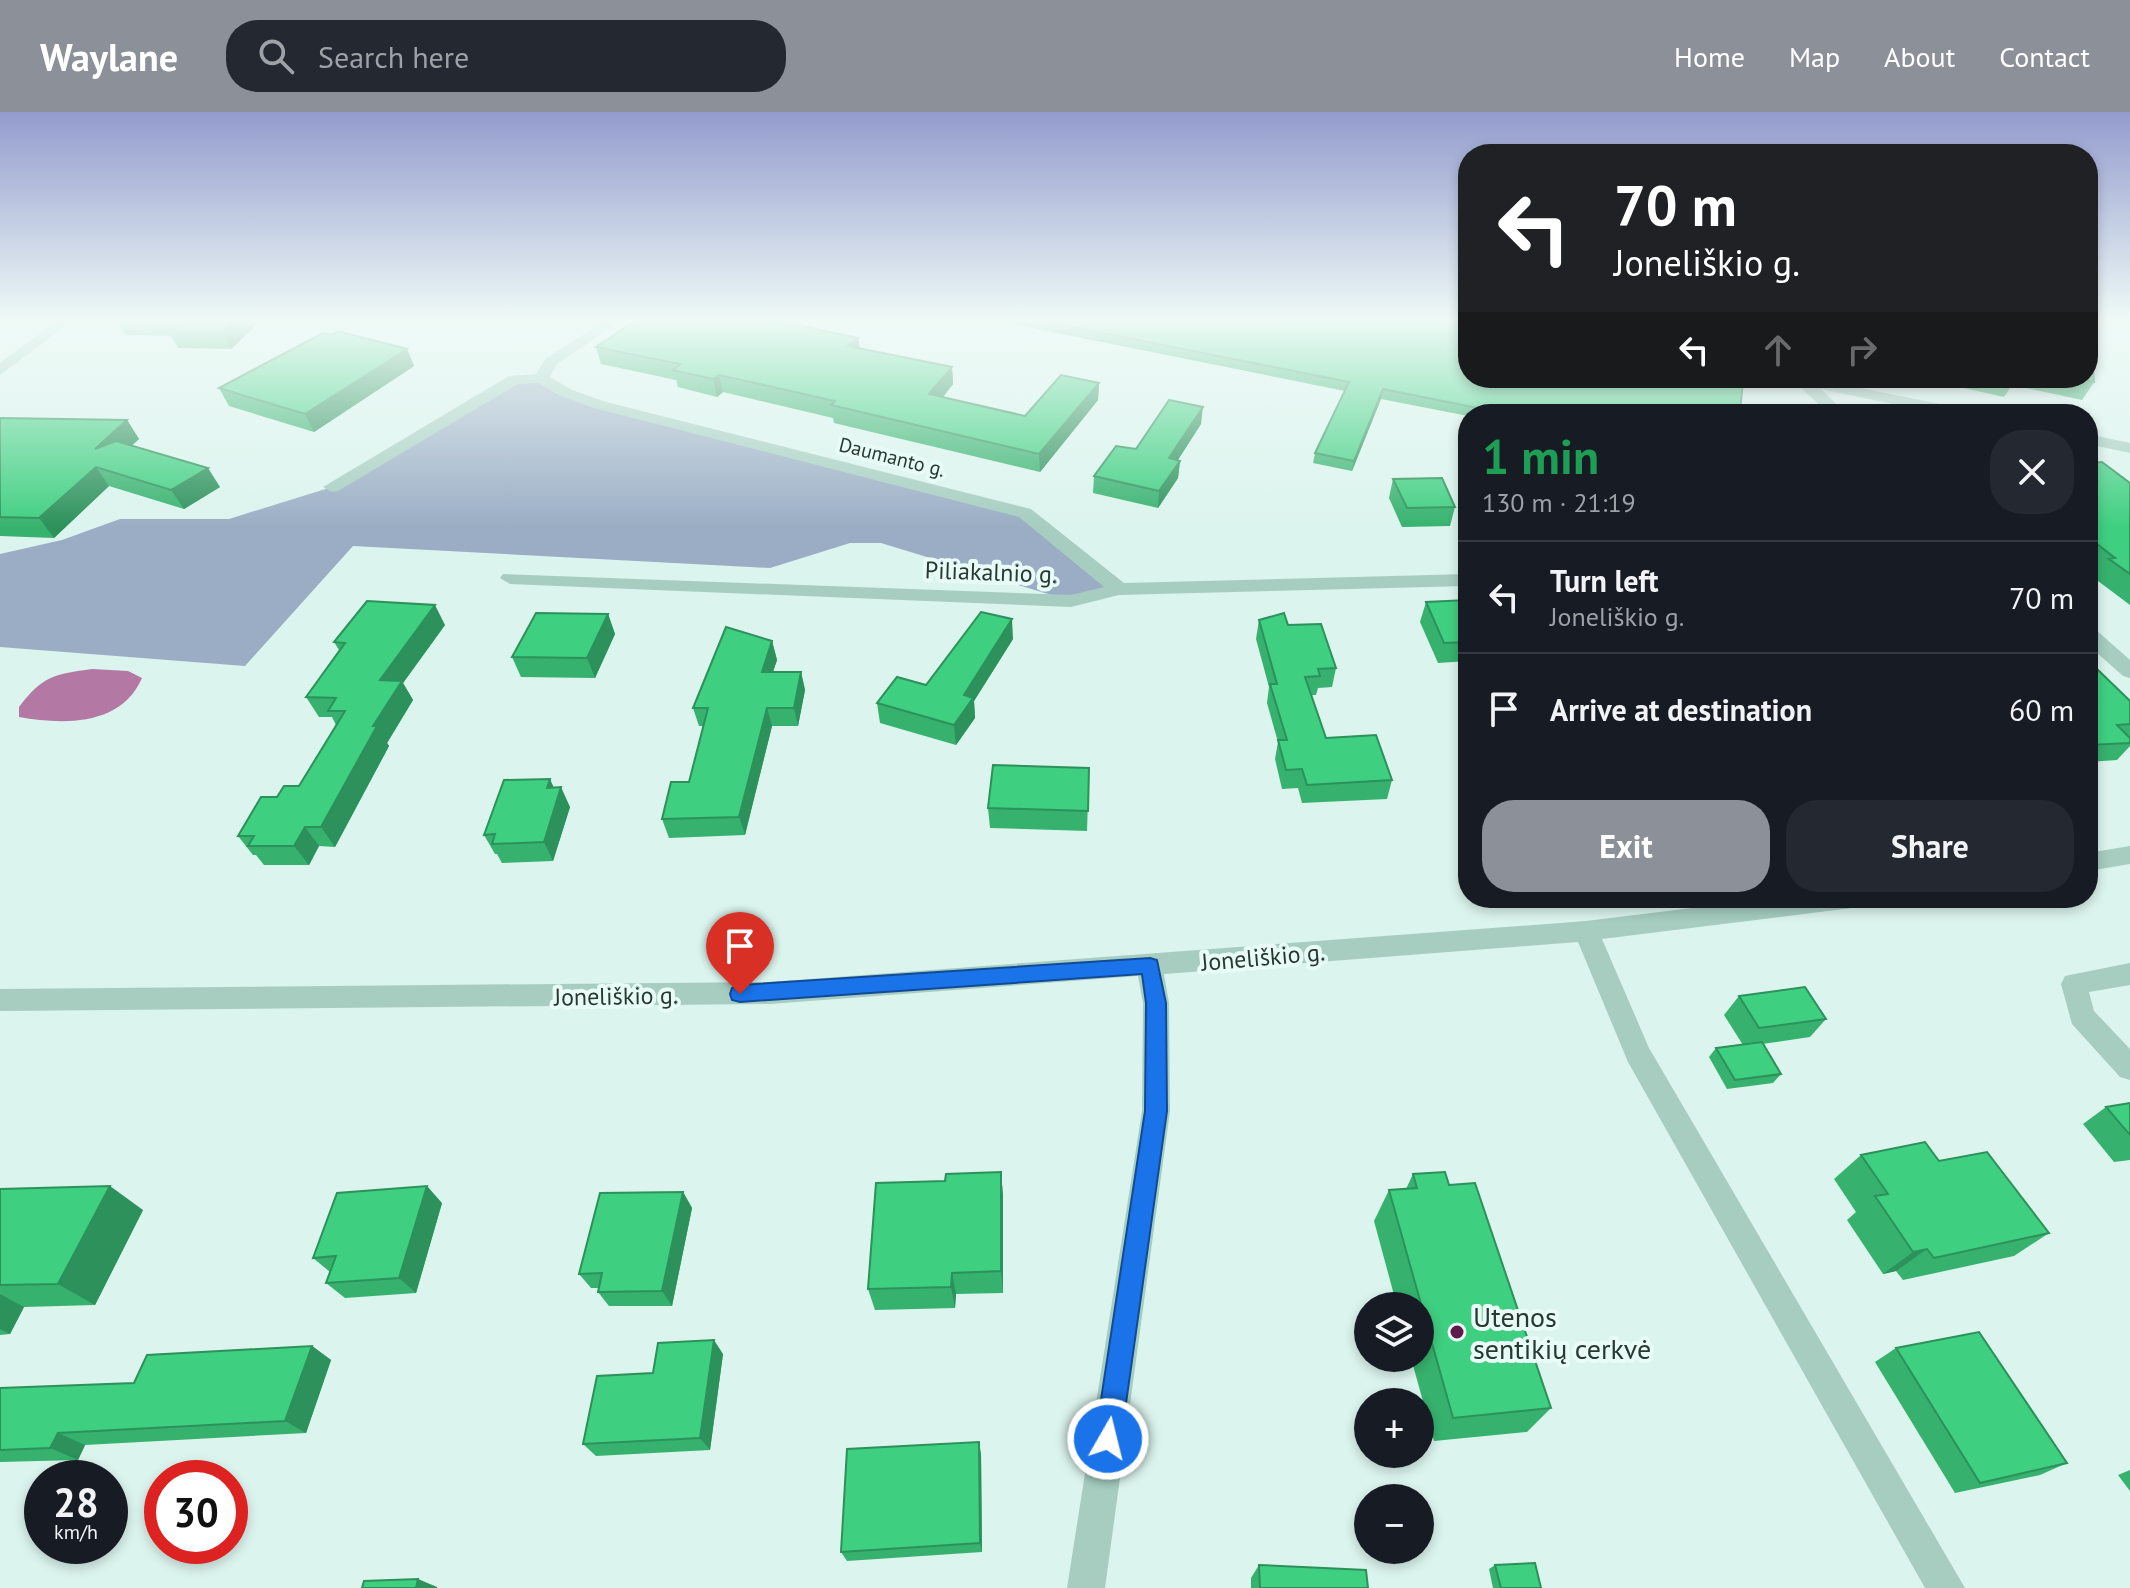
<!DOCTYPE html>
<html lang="en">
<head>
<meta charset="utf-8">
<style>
	:root { --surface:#171b24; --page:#242831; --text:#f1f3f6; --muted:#9ea1a6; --line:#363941; --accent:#8c9099 }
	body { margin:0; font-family:"PT Sans",sans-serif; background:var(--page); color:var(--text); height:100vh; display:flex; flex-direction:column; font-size:30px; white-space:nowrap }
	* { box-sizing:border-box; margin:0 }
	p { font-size:26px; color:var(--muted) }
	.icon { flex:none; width:44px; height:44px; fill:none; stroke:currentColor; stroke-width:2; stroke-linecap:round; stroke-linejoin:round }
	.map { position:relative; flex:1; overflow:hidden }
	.sheet { position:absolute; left:1458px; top:292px; width:640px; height:504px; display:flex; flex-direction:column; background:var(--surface); border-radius:32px; box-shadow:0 4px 12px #0003 }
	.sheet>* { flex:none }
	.top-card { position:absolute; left:1458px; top:32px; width:640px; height:244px; border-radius:32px; box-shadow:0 4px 12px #0003; background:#202124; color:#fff; overflow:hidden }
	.controls { position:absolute; left:1354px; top:1180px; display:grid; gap:16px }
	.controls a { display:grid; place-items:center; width:80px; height:80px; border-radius:50%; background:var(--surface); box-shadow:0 4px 12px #0003; font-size:40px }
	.speed { position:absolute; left:24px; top:1348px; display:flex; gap:16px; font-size:40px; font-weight:700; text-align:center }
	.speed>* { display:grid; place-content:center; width:104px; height:104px; border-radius:50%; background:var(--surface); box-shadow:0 4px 12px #0003; line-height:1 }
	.speed small { font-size:20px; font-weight:400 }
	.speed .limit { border:12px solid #d22; background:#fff; color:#111 }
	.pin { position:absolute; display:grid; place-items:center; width:68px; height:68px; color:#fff; margin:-82px -34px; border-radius:50% 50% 50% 0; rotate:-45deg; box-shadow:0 0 8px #0007 }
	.pin .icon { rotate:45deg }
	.me { position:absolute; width:88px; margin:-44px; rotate:8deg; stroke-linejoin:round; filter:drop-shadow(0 0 6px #0008) }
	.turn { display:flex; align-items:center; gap:28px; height:168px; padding:0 24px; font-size:36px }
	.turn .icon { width:104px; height:104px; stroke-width:2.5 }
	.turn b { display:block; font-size:56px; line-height:68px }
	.lanes { display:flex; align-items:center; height:76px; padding:0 24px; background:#0003; justify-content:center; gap:40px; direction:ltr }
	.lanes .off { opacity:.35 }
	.round { display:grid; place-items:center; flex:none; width:84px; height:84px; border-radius:32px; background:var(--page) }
	.head { display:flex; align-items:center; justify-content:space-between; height:136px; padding:0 24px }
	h1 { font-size:48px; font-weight:600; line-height:60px; color:#1e9e55 }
	.primary-button { display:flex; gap:16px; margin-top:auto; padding:16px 24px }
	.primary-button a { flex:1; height:92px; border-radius:32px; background:var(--accent); color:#fff; font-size:32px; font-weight:600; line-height:92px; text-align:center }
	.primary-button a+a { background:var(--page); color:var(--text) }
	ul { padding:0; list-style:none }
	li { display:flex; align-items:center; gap:24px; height:112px; padding:0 24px; border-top:2px solid var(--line) }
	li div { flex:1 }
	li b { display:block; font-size:30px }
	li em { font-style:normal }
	header { display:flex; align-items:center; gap:48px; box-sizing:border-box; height:112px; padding:0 40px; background:var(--accent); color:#fff }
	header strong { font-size:38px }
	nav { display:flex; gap:44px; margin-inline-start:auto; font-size:28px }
	.search { width:560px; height:72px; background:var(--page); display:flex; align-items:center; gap:20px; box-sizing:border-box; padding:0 28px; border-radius:32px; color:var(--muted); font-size:30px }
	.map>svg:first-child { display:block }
	.green { fill:#9aadc4 }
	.water { fill:#b378a4 }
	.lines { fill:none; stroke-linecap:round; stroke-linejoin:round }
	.minor { fill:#a6cdc0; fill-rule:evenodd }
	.wall { fill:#36b26e }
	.shaded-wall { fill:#2c915a }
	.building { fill:#3fcf80; stroke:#2c915a; stroke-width:2 }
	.route { fill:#1a73e8; stroke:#114b97; stroke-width:2 }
	.poi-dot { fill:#5d1a4b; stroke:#e8fbf6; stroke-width:3 }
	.labels { text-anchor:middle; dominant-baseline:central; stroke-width:8; stroke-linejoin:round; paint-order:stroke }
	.far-street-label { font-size:20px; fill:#283931; stroke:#e8fbf6 }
	.street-label { font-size:24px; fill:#283931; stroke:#e8fbf6 }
	.near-poi-label { font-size:28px; fill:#283931; stroke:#e8fbf6; text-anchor:start }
</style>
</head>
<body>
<header>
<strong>Waylane</strong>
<div class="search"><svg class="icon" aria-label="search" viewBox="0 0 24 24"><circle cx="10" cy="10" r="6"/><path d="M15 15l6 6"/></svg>Search here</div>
<nav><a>Home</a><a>Map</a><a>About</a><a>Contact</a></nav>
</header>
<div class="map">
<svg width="2130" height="1476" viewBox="0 0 2130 1476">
	<rect width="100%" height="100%" fill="#dbf4ed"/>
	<path class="green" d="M541,266L566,281L1025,401L1119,477L1071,489L881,431H850L770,456L353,434L245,554L0,535V442L62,428L120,407H229L332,375L515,267Z"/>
	<path class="water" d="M92,557L128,559L142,566C121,614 64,613 19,605V595C42,564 55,562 92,557Z"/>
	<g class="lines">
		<path class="minor" d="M55,210H71L0,263V251Z
			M603,210H619L557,252L550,265L572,278L606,290L1031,397L1124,471L1468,462V474L1119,483L1071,495L510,472L500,466L503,462L1071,483L1104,475L1019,405L594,296L560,284L538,271L518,272L338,379L332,380L323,375L509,264L536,262L546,246Z
			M1797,266H1811L1965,297L1973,302H1941L1821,277L1846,302H1829L1797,272Z
			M2088,322L2130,331V341L2088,332Z
			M2088,516L2095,517L2130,548V566L2123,564L2088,533Z
			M2130,734V752L2088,759V741Z
			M1773,786H1864L1861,793L1852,796L1602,827L1649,936L1965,1476H1925L1628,950L1578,830L1164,862L1169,891L1170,999L1105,1476H1067L1142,999L1143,891L1138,864L770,892L0,899V877L770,870L1586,809Z
			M2130,851V873L2089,880L2094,899L2130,937V968L2120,965L2072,912L2061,872L2065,864Z"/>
	</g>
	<path class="wall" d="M118,210H259L231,237L178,236L171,224L126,223Z
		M1002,210H1468L1740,299L1757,302H1468V304L1381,287L1352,359L1313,351L1315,341L1345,279Z
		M858,226L860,237L952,255L953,272L943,285L1025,304L1099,271L1098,288L1040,360L834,311L833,306L723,280L717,285L678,275L676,268L601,252L596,235Z
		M407,237L414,254L314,320L229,294L219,276Z
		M1919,266H2088L2094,270L2082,288L2012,273L2004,285Z
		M0,306L127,308L139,327L132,333L220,375L184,397L109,374L54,426L0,424Z
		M1201,312L1178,348L1180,349L1178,366L1158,396L1093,381L1094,364L1136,337Z
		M2088,348L2130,371V493L2094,466L2097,462L2088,456Z
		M1393,367L1455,395L1450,414L1402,415L1389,386Z
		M1468,488V549L1438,551L1420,510L1426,490Z
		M608,502L615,522L595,566L521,565L512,545Z
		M1259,508L1288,513L1336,556L1332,575L1318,576L1316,583H1312L1326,626L1392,668L1387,687L1302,691L1298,676L1282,677L1275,647L1278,630L1267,591L1269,575L1256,527Z
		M445,513L403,571L413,588L387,631L389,634L335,735L319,734L309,753H264L256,743H253L238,724L277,685L299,674L336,613L332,605H319L306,585L339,538L334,530Z
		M1013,527L974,589L975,606L956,633L880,611L877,591L926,573Z
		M772,529L777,548L773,560H801L805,578L798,614H772L745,723L669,726L662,707L689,670L703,614H699L693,596Z
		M2088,558L2130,589V634L2117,648L2088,650Z
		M1089,656L1087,719L990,716L988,696Z
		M554,676L570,695L553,749L502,751L497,742H495L484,723Z
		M1739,884L1826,907L1810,925L1762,932L1781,962L1773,971L1727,977L1709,945L1716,936L1743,933L1724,903Z
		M2130,991V1048L2114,1050L2083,1012L2106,995Z
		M1861,1043L1939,1049L2049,1121L2014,1144L1903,1168L1896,1159L1883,1162L1847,1108L1856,1100L1834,1067Z
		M1001,1060L1003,1084V1181L956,1182L955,1196L875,1198L868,1177L945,1069Z
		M1413,1062L1449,1073L1551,1296L1527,1320L1434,1329L1411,1246H1420V1194H1397L1374,1109L1389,1078L1406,1077Z
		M0,1077L143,1098L95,1193L24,1195L10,1222L0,1223Z
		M683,1080L692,1096L672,1194H609L598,1180V1176H591L579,1162Z
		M442,1091L416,1181L345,1186L326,1171L330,1160L313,1146Z
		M312,1234L331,1248L306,1321L85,1333L78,1348L0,1350V1276L134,1271Z
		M1896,1236L2067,1351L2040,1363L1955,1381L1875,1250Z
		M723,1242L710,1338L596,1344L583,1332L653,1261Z
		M981,1342L982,1440L847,1449L841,1440Z
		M2130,1358V1379L2118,1363Z
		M1259,1453L1368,1476H1251V1466Z
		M1495,1453L1541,1476H1493L1489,1457Z"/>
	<path class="shaded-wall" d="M233,210H259L231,237L222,220Z
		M858,226L861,243L848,234Z
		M407,237L414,254L314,320L305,302Z
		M952,255L953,272L931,300L929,282Z
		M719,263L723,280L717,285L713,267Z
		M1099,271L1098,288L1040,360L1039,342Z
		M1383,277L1381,287L1352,359L1354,349Z
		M1203,295L1201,312L1168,363L1169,346Z
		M127,308L139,327L108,356L95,337Z
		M1180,349L1178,366L1158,396L1159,379Z
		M96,355L109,374L54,426L39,406Z
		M208,356L220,375L184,397L171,378Z
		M435,493L445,513L403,571L413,588L387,631L389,634L335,735L321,715L373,614L380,568Z
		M608,502L615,522L595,566L587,546Z
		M1012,507L1013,527L974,589L975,606L956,633L954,613L964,583Z
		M772,529L777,548L766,579L762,560Z
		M801,560L805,578L798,614L794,596Z
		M767,596L772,614L745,723L739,705Z
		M550,667L558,685L561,675L570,695L553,749L544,730L547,676Z
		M305,715L319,734L309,753L294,734Z
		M1001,1060L1003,1084V1181L1001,1159Z
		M110,1074L143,1098L95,1193L58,1172Z
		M427,1074L442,1091L416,1181L399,1166Z
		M683,1080L692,1096L672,1194L662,1179Z
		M1927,1137L1896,1159L1883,1162L1913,1140Z
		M952,1161L956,1182L955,1196L951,1175Z
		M0,1182L24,1195L10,1222L0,1217Z
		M714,1228L723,1242L710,1338L700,1326Z
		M312,1234L331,1248L306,1321L285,1309Z
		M58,1321L85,1333L78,1348L50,1336Z
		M979,1330L981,1342L982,1440L980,1431Z
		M418,1467L437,1475V1476H416Z"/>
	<path class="building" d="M180,210H233L222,220L168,219Z
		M633,210H785L858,226L848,234L952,255L929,282L1025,304L1061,263L1099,271L1039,342L831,293L835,289L719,263L713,267L673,258L680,252L596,235Z
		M1048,210H1468V266H1727V267L1743,270L1740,299L1757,302H1507L1383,277L1354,349L1315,341L1349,270Z
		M2088,210H2090L2094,270L2077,266H2088Z
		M338,219L407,237L305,302L219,276L323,221L331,223Z
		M1169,288L1203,295L1169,346L1180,349L1159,379L1094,364L1116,334L1136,337Z
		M0,306L127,308L95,337L116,329L208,356L171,378L96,355L39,406L0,405Z
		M2088,348L2091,351L2102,350L2130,371V462L2109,447L2115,446L2088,425Z
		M1442,366L1455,395L1407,396L1393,367Z
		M1468,488V530L1444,531L1426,490Z
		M367,489L435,493L380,568L402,569L373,614H377L321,715H305L294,734H248L254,724H238L261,685H277L284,674H299L345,599H328L336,586L306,585L345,531L334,530Z
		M981,500L1012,507L964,583L973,586L954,613L877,591L897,565L926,573Z
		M536,501L608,502L587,546L512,545Z
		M1284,501L1288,513L1321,512L1336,556L1318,557L1320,564L1305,565L1326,626L1376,623L1392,668L1307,673L1302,657L1286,658L1278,628H1287L1270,572H1277L1259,508Z
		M726,515L772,529L762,560H801L794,596H767L739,705L662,707L671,670H689L708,596H693Z
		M2097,557L2130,589V612L2117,613L2130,626V631L2088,633V558Z
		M993,653L1089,656L1088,699L988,696Z
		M550,667L547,676L561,675L544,730L492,732L495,722L484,723L504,668Z
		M1805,875L1826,907L1759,916L1739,884Z
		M1762,930L1781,962L1735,968L1716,936Z
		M2130,991V1023L2106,995Z
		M1925,1030L1939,1049L1987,1040L2049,1121L1934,1146L1927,1137L1913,1140L1875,1084L1888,1082L1861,1043Z
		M1001,1060V1159L952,1161L951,1175L868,1177L876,1071L945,1069L946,1062Z
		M1445,1060L1449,1073L1475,1071L1551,1296L1453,1306L1389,1078L1417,1076L1413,1062Z
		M110,1074L58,1172L0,1173V1077Z
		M427,1074L399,1166L326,1171L336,1144L313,1146L337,1081Z
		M683,1080L662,1179L598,1180L602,1161L579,1162L600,1081Z
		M1979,1220L2067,1351L1980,1371L1896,1236Z
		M714,1228L700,1326L583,1332L597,1264L653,1261L658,1231Z
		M312,1234L285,1309L58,1321L50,1336L0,1338V1276L134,1271L147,1243Z
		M979,1330L980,1431L841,1440L847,1337Z
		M1535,1451L1541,1476H1501L1495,1453Z
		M1259,1453L1366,1458L1368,1476H1260Z
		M418,1467L416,1476H362L364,1469Z"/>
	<linearGradient id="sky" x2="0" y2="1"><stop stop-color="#939ccd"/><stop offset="0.5" stop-color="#effaf7"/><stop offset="1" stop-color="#effaf7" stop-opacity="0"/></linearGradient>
	<rect width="2130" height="416" fill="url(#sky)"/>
	<path class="route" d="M1150,846L1157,848L1166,891L1167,999L1121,1327L1117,1336L1108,1340L1098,1336L1095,1327L1145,999L1146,891L1142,862L740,890L732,888L730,882L732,876L740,873Z"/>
	<circle class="poi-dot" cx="1457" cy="1220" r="8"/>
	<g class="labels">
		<g class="far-street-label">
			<text transform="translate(892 345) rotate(14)">Daumanto g.</text>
		</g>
		<g class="street-label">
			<text transform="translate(991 460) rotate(2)">Piliakalnio g.</text>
			<text transform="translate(1263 845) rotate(-5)">Joneliškio g.</text>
			<text transform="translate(616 884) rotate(-1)">Joneliškio g.</text>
		</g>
		<g class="near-poi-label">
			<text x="1473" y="1204">Utenos<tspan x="1473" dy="32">sentikių cerkvė</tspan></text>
		</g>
	</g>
</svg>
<div class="controls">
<a><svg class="icon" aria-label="layers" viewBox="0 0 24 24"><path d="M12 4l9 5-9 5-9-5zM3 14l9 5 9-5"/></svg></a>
<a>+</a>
<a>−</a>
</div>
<div class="speed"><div>28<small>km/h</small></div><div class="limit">30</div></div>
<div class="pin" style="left:740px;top:882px;background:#d93025"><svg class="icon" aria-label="arrive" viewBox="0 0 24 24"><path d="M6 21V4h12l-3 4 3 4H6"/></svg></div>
<svg class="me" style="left:1108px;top:1327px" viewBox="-20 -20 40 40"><circle r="17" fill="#1a73e8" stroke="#fff" stroke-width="3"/><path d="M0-11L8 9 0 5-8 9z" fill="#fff"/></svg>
<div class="top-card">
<div class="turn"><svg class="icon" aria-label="left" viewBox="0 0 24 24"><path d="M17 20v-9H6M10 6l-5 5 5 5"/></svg><div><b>70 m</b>Joneliškio g.</div></div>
<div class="lanes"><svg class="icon" aria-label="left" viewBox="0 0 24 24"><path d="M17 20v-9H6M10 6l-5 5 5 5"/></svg><svg class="icon off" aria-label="ahead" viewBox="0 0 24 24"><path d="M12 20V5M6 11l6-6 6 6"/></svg><svg class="icon off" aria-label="right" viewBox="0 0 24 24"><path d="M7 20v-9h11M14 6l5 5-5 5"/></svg></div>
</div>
<section class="sheet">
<div class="head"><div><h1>1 min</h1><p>130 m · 21:19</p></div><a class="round"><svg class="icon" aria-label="close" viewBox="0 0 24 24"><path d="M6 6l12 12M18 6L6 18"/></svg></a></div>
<ul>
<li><svg class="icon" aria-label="left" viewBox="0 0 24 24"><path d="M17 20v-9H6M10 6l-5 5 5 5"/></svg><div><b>Turn left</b><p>Joneliškio g.</p></div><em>70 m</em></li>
<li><svg class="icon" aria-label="arrive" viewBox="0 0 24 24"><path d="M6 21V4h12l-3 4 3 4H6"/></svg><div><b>Arrive at destination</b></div><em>60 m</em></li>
</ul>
<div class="primary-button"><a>Exit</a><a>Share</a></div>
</section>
</div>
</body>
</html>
